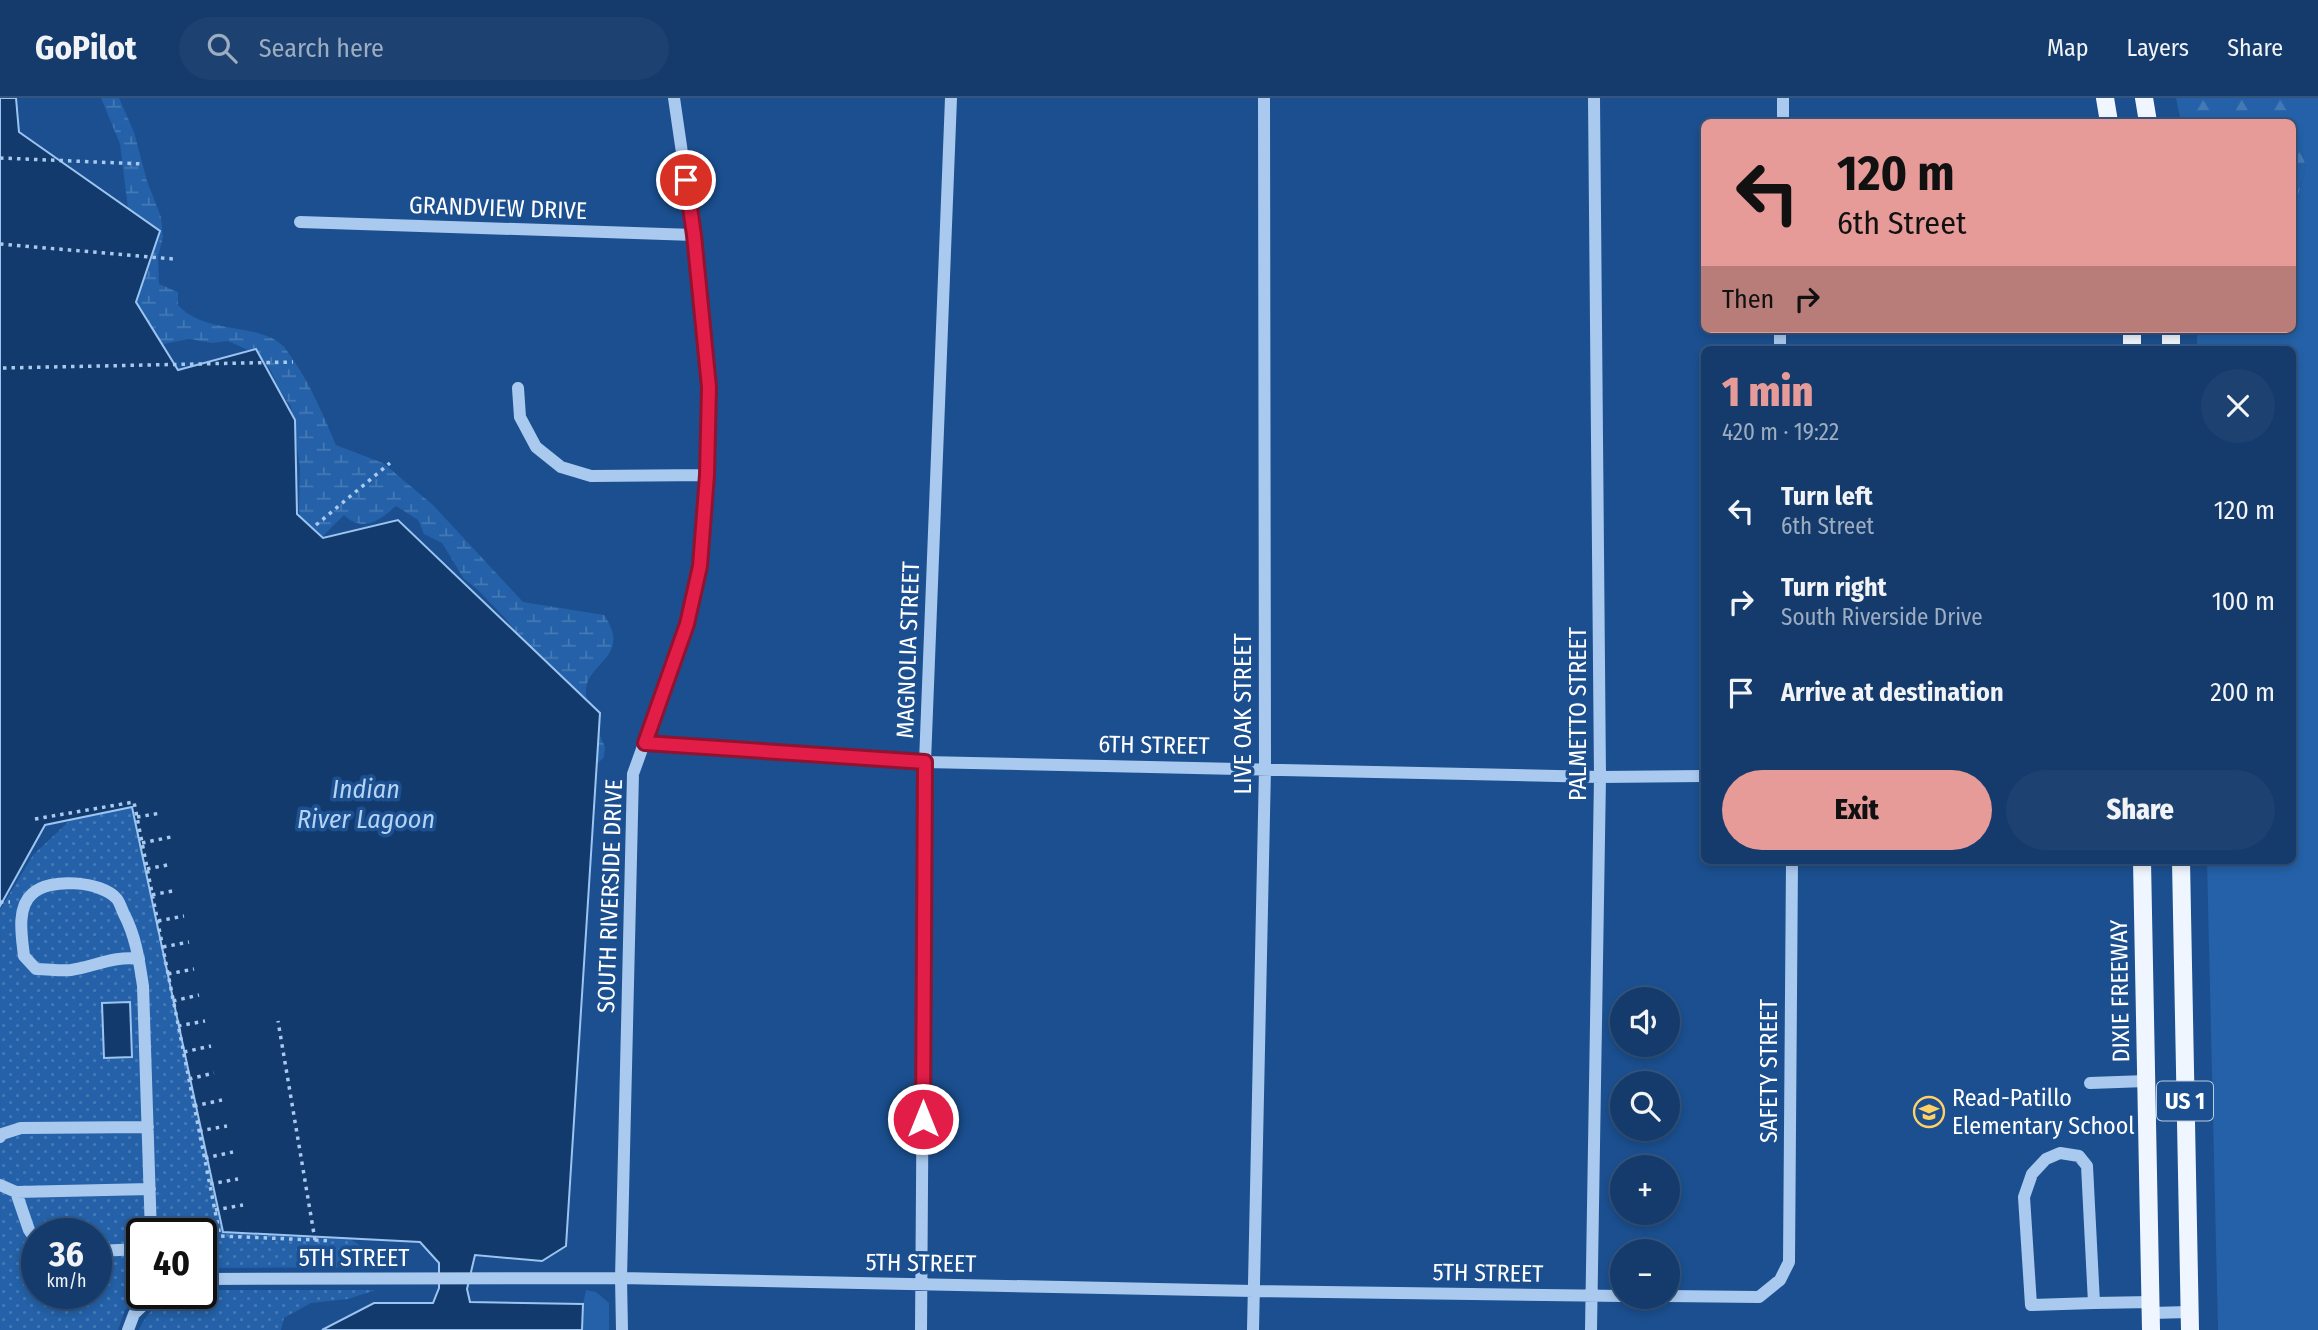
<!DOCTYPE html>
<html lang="en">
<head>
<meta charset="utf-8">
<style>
	:root { --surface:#143b6b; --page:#1d4271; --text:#f1f3f6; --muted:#9dadc1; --line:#33557e; --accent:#e69b98 }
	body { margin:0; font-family:"Fira Sans Condensed",sans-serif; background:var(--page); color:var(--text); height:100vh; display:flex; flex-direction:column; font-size:26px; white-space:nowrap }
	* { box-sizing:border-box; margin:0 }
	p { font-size:23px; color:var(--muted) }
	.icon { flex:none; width:38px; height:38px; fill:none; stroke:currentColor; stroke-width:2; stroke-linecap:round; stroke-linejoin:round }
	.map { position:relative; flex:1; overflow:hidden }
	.sheet { position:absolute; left:1701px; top:248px; width:595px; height:518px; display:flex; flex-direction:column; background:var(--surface); border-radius:10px; box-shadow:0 4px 10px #0003,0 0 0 2px var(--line) }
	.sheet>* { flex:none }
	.top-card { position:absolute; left:1701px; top:21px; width:595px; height:214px; border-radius:10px; box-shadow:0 4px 10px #0003,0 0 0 2px var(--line); background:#e69b98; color:#111; overflow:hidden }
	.buttons { position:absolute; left:1610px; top:889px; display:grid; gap:14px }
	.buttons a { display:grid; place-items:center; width:70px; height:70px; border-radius:50%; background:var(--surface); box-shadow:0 4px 10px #0003,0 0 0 2px var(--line); font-size:35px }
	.speed { position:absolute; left:21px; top:1120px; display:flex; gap:14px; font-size:35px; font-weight:700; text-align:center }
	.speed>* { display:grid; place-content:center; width:91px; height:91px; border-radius:50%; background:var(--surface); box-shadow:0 4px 10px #0003,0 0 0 2px var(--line); line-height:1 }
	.speed small { font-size:18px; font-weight:400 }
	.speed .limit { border:4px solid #111; border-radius:10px; background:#fff; color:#111 }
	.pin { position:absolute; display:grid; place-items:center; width:60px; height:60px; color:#fff; margin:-30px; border:4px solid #fff; border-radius:50%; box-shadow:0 2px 7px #0007 }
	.me { position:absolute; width:77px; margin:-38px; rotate:0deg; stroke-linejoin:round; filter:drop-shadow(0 0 5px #0008) }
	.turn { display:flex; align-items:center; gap:24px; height:147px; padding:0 21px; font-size:32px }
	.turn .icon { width:91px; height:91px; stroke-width:2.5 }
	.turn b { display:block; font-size:49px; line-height:60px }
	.then { display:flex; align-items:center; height:66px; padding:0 21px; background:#0003; gap:14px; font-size:26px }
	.round { display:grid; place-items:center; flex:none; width:74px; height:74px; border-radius:37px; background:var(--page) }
	.overview { display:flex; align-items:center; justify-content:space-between; height:119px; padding:0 21px }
	h1 { font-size:42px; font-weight:800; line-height:52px; color:var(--accent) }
	.button { display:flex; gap:14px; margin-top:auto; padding:14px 21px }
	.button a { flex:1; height:80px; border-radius:42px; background:var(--accent); color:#111; font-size:28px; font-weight:800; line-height:80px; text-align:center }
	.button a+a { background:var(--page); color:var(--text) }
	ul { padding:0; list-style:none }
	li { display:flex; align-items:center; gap:21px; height:91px; padding:0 21px }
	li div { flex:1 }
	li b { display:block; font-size:26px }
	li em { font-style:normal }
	header { display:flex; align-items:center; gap:42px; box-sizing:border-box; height:98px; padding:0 35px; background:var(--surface); border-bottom:2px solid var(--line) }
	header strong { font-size:33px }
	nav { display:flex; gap:38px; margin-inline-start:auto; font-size:24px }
	.search { width:490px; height:63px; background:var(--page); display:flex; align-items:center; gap:18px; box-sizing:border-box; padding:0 24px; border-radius:38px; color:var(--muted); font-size:26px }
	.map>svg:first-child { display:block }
	.green { fill:#2461a8 }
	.forest { fill:url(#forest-firs) }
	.wetland { fill:url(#wetland-marsh) }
	.park { fill:url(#park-dots); fill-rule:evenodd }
	.water { fill:#123a6d; stroke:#9cc4f0; stroke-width:2 }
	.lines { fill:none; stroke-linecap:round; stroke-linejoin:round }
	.path { stroke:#a9c9ee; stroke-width:3.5; stroke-dasharray:3.5 5; stroke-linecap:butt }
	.minor { stroke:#a9c9ee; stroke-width:12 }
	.major { stroke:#f0f6ff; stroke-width:18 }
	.route-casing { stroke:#92132f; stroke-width:18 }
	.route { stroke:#e11d48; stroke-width:12 }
	.labels { text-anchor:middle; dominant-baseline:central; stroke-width:7; stroke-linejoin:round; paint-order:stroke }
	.shield { fill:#1b4f8f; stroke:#bbcadd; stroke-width:2 }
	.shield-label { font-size:23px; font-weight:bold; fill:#fff }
	.street-label { font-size:24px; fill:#fff; stroke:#1b4f8f }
	.poi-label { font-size:24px; fill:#fff; stroke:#1b4f8f; text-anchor:start }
	.water-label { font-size:26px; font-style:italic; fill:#b5d3f5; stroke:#1b4f8f }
</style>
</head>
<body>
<header>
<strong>GoPilot</strong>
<div class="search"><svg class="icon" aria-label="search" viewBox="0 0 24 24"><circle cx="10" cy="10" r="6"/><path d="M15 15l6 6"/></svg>Search here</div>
<nav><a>Map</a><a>Layers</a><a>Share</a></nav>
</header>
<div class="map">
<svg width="2318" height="1232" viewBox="0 0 2318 1232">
	<defs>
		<pattern id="forest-firs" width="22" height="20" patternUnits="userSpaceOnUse" patternTransform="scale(1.75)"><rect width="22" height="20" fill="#2461a8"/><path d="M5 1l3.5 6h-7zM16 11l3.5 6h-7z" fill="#4579b5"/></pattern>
		<pattern id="wetland-marsh" width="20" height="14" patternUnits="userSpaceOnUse" patternTransform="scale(1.75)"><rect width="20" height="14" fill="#2461a8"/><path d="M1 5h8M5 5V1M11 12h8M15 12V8" fill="none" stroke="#4579b5"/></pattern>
		<pattern id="park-dots" width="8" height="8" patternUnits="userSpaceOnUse" patternTransform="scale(1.75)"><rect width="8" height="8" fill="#2461a8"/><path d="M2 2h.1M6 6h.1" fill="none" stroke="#4579b5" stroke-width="1.8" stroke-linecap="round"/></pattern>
	</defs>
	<rect width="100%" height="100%" fill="#1b4f8f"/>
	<path class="green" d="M2295,0H2318V1232H2218L2207,763H2292V252H2197V231H2292L2293,115L2306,69L2295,30Z
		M586,1192L596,1194L609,1205V1232H582L583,1206Z"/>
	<path class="forest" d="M2176,0H2295V30L2306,69L2293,115L2292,24H2181Z"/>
	<path class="wetland" d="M101,0H119L134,34L147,83L161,119L163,139L158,159L159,186L178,194V207C205,237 256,224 282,247C286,250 289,256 292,260C311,287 323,317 336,347L383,365L433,407L523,504L604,517C632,558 589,564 586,591C584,604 600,636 605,649L604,659L590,673L549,574L504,519L477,491L464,481L442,445L424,436L418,422L396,408C379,423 363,435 344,417L320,441L301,427L299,411L300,370L291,309L279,291L270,271L259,257L228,243L212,245L189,241L159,247L135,208L140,188L134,159L120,46Z"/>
	<path class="park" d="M133,703L332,1129L364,1150L374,1169L201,1170V1136H142V1195L125,1212L118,1232H0V812L33,757L80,713ZM37,1136H96V1195H37Z
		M201,1192H376L348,1201L311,1205L284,1220L281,1232H139C145,1217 162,1199 179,1195C186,1194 194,1195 201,1195Z"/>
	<path class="water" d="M0,0H16L19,34L160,133L136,204L178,272L256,251L295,322L297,416L323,440L398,422L600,615L566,1148L542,1163L475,1157L467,1191L470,1204L583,1206L582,1232H322L374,1205H433L439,1190V1165L420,1144L223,1134L132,709L45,727L0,808Z
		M130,904L132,959L104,960L102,905Z"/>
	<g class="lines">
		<path class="path" d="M0,60L144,66
			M0,146L174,161
			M3,270L293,264
			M316,427L390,365
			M137,719L161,715
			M35,721L134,704L220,1138L315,1142L278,923
			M142,745L171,739
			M147,771L172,766
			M152,797L177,792
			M0,804H10
			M158,823L184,818
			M163,849L189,844
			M168,876L194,871
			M173,903L199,897
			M178,928L205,923
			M184,954L211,948
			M189,981L214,975
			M194,1008L222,1002
			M199,1033L227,1028
			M205,1060L233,1054
			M210,1086L238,1081
			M215,1112L243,1107
			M315,1142L329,1143"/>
		<path class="minor" d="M1783,24V0
			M300,124L694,137
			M1780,252V231
			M518,290L520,319L536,349L561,369L591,378L707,377
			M645,645L925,664L1600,679L1704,678
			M139,861C116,857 93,869 71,872C60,873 48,871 36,871L24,858C22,840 16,810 32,796C49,779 102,783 117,801C120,805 122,812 124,816C136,839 139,862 143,888L151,1136
			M2090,985L2146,983
			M0,1039L2,1036L21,1030L148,1029
			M0,1087L16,1094L150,1091
			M16,1094L29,1132L37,1143
			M96,1153L142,1151
			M201,1181L621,1180L1253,1193L1622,1198
			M1668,1198L1759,1199L1780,1182L1789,1164L1792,763
			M2094,1205L2031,1207L2024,1099L2032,1076L2046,1061L2060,1055L2079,1058L2087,1068L2094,1205L2151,1204
			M2151,1215L2189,1214
			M128,1232L134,1216L156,1195
			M622,1232L621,1180L633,676L687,526L700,468L707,377L709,289L694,137L674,0
			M921,1232L925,664L951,0
			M1253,1232L1265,670L1264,0
			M1591,1232L1600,679L1594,0"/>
		<path class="major" d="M2105,0L2109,24
			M2144,0L2148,24
			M2132,231V252
			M2171,231V252
			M2142,763L2151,1232
			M2181,763L2190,1232"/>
	</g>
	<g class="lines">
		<g class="route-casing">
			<path id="route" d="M686,82L694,137L709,289L707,377L700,468L687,526L645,645L925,664L923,1021"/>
		</g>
		<use href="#route" class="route"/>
	</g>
	<defs>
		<g id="school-ring" transform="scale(1.575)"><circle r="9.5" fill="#1b4f8f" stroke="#ffd166" stroke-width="1.5"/><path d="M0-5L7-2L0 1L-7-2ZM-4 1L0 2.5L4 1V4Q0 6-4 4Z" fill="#ffd166"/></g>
	</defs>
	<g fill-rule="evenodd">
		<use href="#school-ring" x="1929" y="1014"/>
	</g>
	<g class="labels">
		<rect class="shield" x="2157" y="983.5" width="56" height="39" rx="5"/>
		<g class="shield-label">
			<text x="2185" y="1003">US 1</text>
		</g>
		<g class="street-label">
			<text transform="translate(498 110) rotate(2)">GRANDVIEW DRIVE</text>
			<text transform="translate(908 552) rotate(-88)">MAGNOLIA STREET</text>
			<text transform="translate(1243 616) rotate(-90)">LIVE OAK STREET</text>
			<text transform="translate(1578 616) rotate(-90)">PALMETTO STREET</text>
			<text transform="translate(1154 647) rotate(1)">6TH STREET</text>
			<text transform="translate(610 798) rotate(-88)">SOUTH RIVERSIDE DRIVE</text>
			<text transform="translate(2120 893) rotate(-91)">DIXIE FREEWAY</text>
			<text transform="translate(1769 973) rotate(-90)">SAFETY STREET</text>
			<text x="354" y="1160">5TH STREET</text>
			<text transform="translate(921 1165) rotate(1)">5TH STREET</text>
			<text transform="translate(1488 1175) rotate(1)">5TH STREET</text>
		</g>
		<g class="poi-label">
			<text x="1952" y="1000">Read-Patillo<tspan x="1952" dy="28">Elementary School</tspan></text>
		</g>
		<g class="water-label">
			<text x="366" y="691">Indian<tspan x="366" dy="30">River Lagoon</tspan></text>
		</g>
	</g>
</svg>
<div class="buttons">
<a><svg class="icon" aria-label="sound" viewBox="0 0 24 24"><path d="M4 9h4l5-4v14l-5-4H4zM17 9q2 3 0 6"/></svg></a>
<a><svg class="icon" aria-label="search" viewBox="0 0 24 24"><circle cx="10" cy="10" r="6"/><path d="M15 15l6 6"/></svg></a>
<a>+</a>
<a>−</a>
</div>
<div class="speed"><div>36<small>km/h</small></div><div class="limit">40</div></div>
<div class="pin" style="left:686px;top:82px;background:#d93025"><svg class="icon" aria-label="arrive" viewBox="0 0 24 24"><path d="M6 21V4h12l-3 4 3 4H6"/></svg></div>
<svg class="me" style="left:923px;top:1021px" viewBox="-20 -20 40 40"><circle r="17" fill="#e11d48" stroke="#fff" stroke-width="3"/><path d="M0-11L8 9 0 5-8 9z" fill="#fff"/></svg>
<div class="top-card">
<div class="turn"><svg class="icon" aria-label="left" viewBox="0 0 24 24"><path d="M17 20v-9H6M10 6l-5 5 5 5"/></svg><div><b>120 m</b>6th Street</div></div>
<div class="then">Then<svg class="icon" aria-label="right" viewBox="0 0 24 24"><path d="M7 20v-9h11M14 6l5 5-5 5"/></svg></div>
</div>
<section class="sheet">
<div class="overview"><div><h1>1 min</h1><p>420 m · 19:22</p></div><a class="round"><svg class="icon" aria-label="close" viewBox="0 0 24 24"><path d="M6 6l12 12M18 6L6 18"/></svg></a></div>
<ul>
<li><svg class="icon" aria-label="left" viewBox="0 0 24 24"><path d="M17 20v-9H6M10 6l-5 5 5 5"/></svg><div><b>Turn left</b><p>6th Street</p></div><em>120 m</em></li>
<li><svg class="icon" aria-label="right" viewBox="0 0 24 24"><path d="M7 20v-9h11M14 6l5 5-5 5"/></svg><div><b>Turn right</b><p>South Riverside Drive</p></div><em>100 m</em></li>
<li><svg class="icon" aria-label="arrive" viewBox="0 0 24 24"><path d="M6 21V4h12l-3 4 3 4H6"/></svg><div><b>Arrive at destination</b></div><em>200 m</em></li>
</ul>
<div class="button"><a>Exit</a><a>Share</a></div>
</section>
</div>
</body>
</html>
